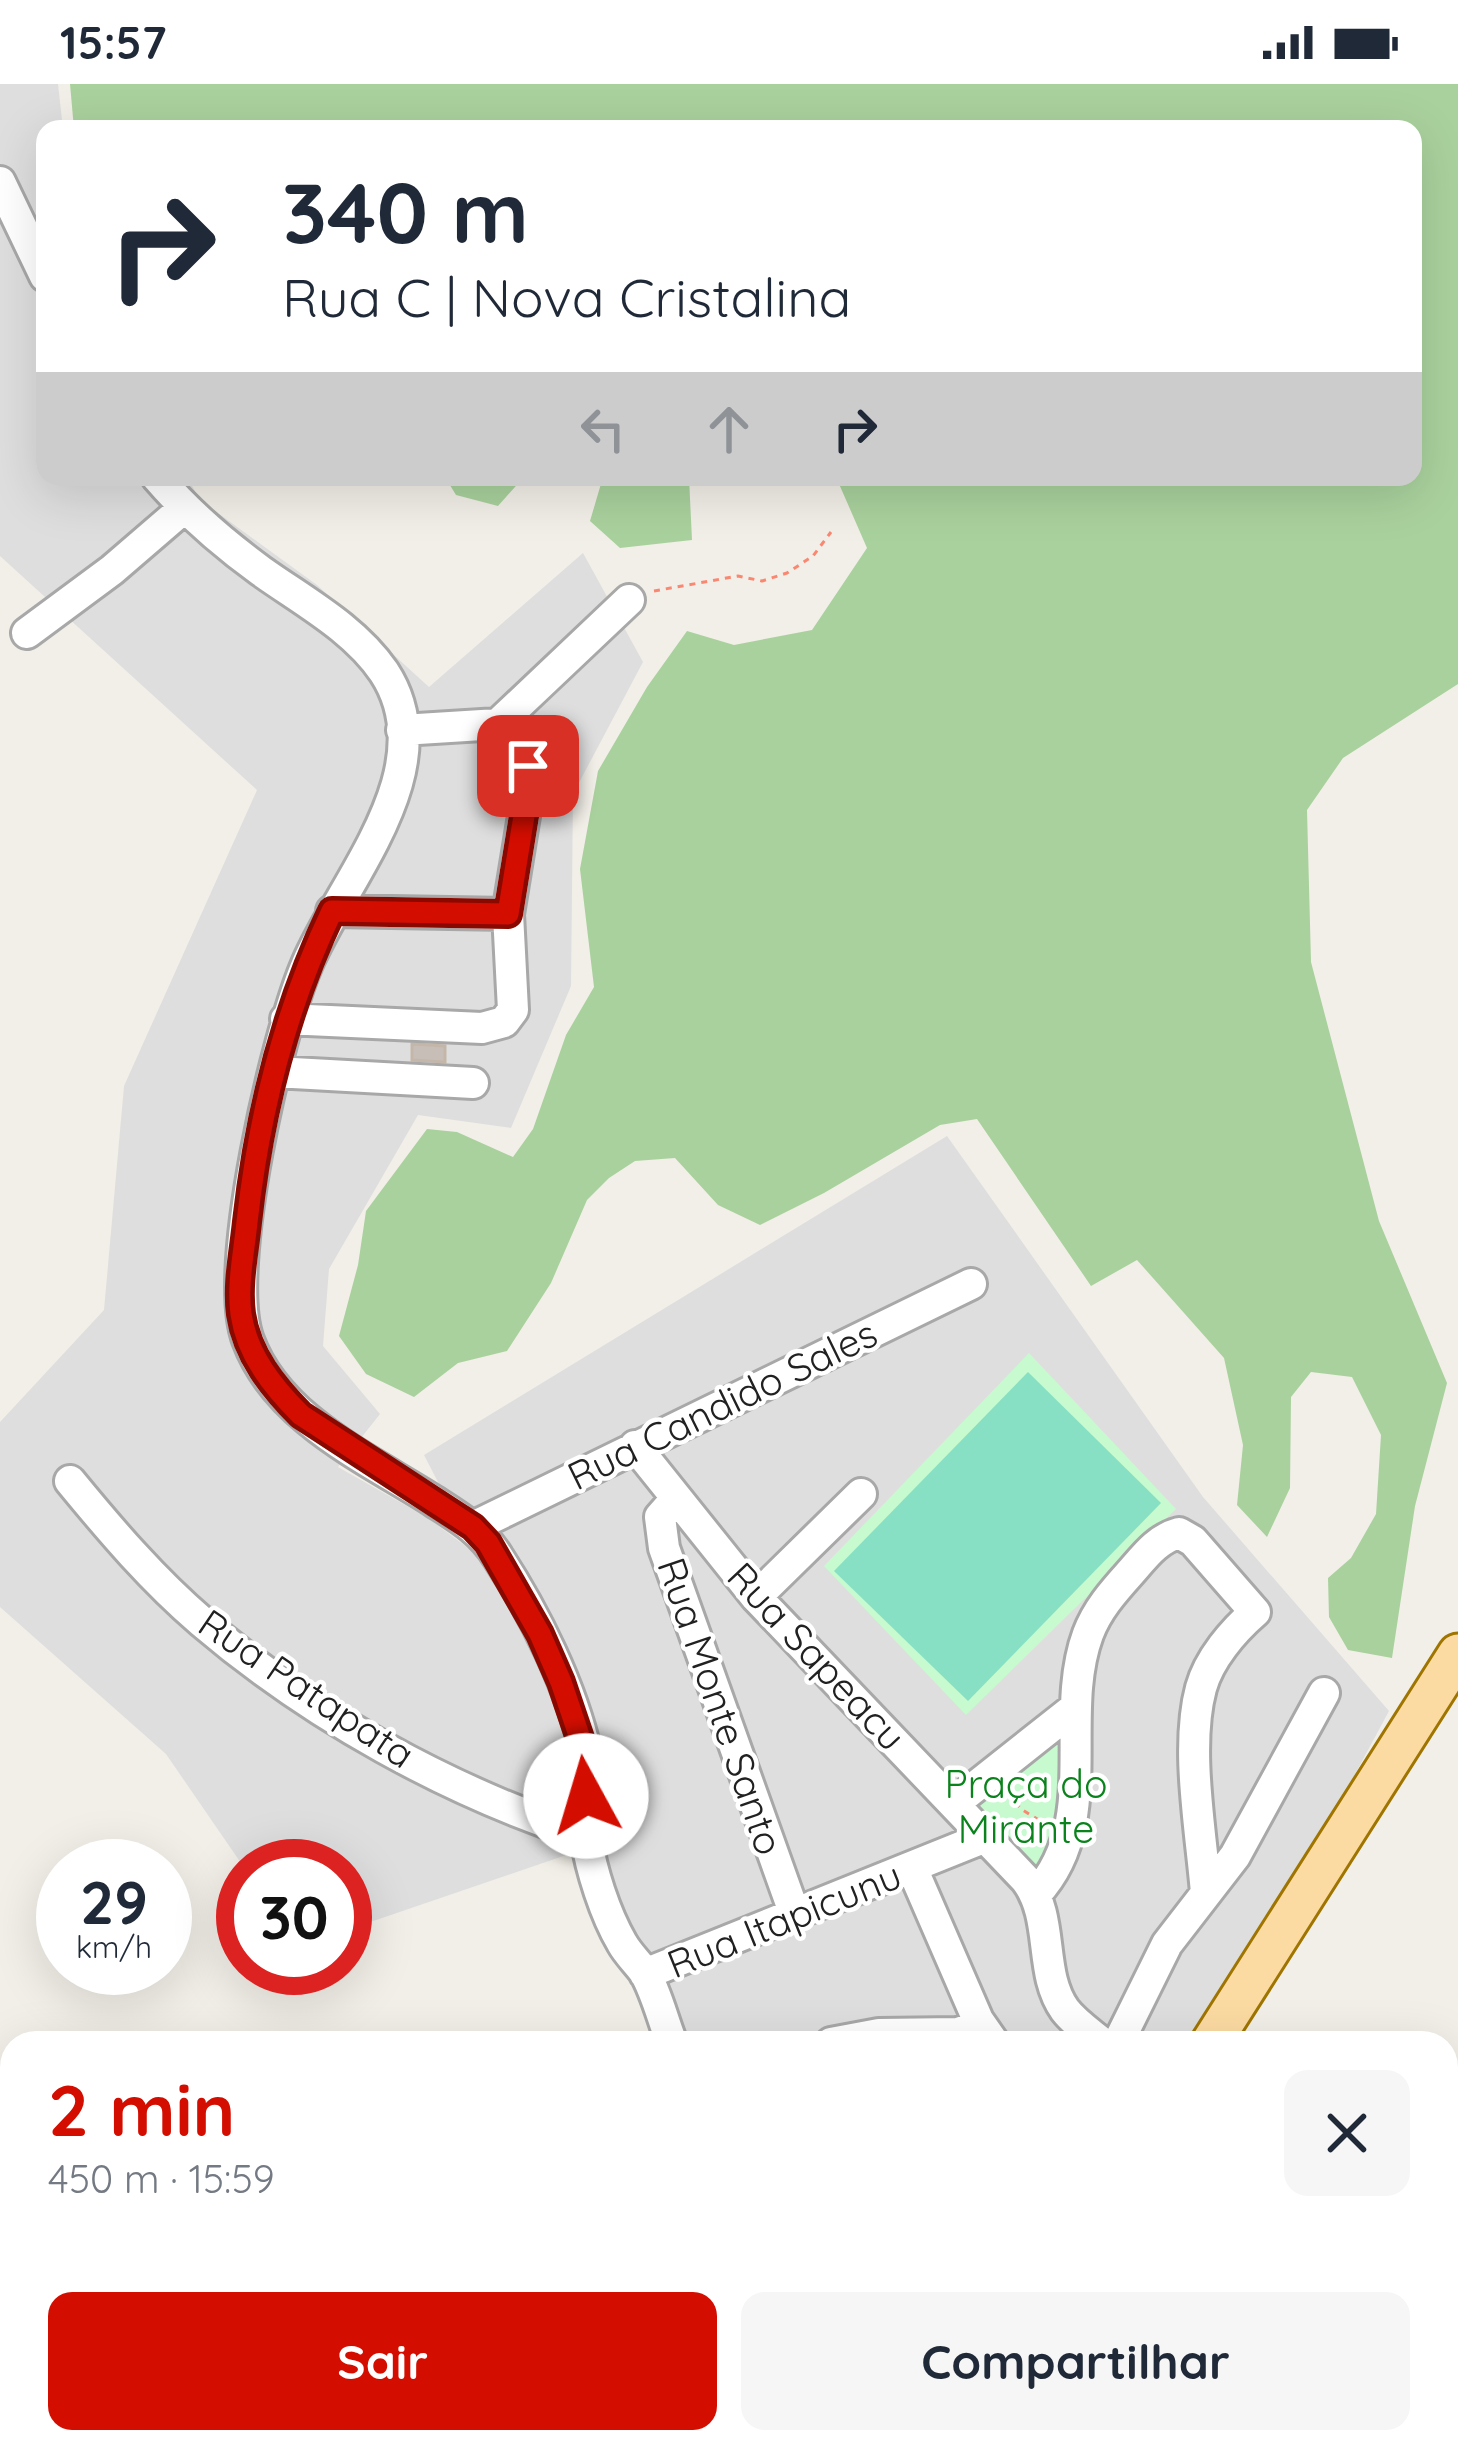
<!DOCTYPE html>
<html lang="pt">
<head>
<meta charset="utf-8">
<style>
	:root { --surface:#fff; --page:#f6f6f7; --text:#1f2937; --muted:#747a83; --accent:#d30e00 }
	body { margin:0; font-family:Quicksand,sans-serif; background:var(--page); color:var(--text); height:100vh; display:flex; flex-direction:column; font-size:45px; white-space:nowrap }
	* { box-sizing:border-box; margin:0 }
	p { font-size:39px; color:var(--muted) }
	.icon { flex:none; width:66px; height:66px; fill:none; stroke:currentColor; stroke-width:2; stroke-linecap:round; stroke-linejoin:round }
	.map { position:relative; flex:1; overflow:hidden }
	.sheet { position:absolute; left:0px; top:1947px; width:1458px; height:423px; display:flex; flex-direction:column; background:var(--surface); border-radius:36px 36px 0 0; box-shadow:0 12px 48px #0002 }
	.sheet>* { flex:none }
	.hud { position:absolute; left:36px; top:36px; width:1386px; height:366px; border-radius:24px; box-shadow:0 12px 48px #0002; background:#fff; color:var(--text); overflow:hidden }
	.speed { position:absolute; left:36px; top:1755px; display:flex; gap:24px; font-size:60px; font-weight:700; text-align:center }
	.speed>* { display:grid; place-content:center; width:156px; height:156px; border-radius:50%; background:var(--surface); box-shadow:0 12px 48px #0002; line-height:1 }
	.speed small { font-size:30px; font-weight:400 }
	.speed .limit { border:18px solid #d22; background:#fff; color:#111 }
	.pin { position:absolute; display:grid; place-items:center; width:102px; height:102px; color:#fff; margin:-51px; border-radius:24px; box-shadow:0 6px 18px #0006 }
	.me { position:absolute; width:132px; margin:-66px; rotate:354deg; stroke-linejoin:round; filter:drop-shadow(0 0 9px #0008) }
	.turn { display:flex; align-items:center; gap:42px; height:252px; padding:0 48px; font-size:54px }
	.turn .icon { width:156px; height:156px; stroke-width:2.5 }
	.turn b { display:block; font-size:84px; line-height:102px }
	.lanes { display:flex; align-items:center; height:114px; padding:0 48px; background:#0003; justify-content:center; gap:60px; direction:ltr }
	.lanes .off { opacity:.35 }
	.round { display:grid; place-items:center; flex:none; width:126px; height:126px; border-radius:24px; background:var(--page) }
	.head { display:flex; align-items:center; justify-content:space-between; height:204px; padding:0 48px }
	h1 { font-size:72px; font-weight:700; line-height:90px; color:var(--accent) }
	.cta { display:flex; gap:24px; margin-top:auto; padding:24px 48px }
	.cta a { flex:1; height:138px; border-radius:24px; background:var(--accent); color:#fff; font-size:48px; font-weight:700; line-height:138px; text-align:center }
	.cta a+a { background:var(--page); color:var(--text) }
	.status { display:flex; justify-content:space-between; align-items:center; height:84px; padding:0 60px; background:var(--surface); direction:ltr }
	.status svg { height:33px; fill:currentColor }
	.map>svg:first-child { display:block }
	.residential { fill:#dfdede }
	.industrial { fill:#ebdae6 }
	.forest { fill:#a9d19d }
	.park { fill:#c7face }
	.pitch { fill:#87e0c3 }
	.water { fill:#a9cfdf }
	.building { fill:#c7beb7; stroke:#c4b7aa; stroke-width:3 }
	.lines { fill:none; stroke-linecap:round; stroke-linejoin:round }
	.minor-casing { stroke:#a8a8a8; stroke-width:36 }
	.major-casing { stroke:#9f7500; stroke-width:45 }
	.path { stroke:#fb8770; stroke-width:3; stroke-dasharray:6 6; stroke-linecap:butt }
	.minor { stroke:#fff; stroke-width:30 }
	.major { stroke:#fcdba2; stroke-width:39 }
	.route-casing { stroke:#890900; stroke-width:30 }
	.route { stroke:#d30e00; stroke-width:21 }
	.labels { text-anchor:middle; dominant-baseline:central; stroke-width:9; stroke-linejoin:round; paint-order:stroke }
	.street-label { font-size:39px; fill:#212121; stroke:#fff }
	.park-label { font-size:39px; fill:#0b831d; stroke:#fff }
</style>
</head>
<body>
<div class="status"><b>15:57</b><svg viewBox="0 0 49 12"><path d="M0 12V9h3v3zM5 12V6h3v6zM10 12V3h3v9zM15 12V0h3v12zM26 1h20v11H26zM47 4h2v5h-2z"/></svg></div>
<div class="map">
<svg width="1458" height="2368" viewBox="0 0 1458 2368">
	<rect width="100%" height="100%" fill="#f2efe8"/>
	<path class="residential" d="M0,0H58L63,45H45V393H187L200,416L317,501L429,603L583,469L643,578L573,710L571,902L511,1044L418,1031L329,1185L323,1262L380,1330L338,1383L428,1434L476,1470L520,1538L548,1596L573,1666L572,1769L347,1846L345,1782H243L166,1670L0,1523V1338L104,1226L124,1002L257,706L0,472Z
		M947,1052L1203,1413L1389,1627L1311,1772L1189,1959H663L642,1913L598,1753L551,1540L513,1466L440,1402L424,1371Z"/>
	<path class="industrial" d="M0,2136L12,2152V2358H192L196,2368H0Z"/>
	<path class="forest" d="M70,0H1458V600L1343,674L1307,726L1311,878L1379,1137L1447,1299L1415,1422L1392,1574L1348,1566L1329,1533L1328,1494L1351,1474L1376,1430L1381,1351L1352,1293L1311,1288L1291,1313L1290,1404L1267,1453L1237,1421L1243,1361L1224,1274L1137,1176L1091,1202L977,1035L940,1041L824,1109L760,1141L718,1121L675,1074L635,1077L609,1094L587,1116L551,1199L507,1267L458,1279L414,1313L366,1290L339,1252L358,1181L366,1127L427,1045L457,1048L513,1073L533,1045L566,951L594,903L580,785L598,687L647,603L687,547L734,561L812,546L867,464L836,393H1413V45H74Z
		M445,393H524L498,422L456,411Z
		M603,393H689L692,456L620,464L590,437Z"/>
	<path class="park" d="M1029,1269L1176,1425L966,1631L824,1482Z
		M1073,1631L1071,1718L1043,1797L961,1718Z"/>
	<path class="pitch" d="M1028,1288L1161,1419L968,1617L834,1487Z"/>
	<path class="water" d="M550,2358H741L724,2368H554Z"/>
	<path class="building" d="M412,960L445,962V978L412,976Z"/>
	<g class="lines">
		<g class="minor-casing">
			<path id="minor" d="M0,98L45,192
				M157,393C187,428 224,460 261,487C303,517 354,544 384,588C447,684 343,795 307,880C277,950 222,1187 248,1256C277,1335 368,1375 435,1418C460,1434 482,1447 498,1473C535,1530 571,1602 586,1669C591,1696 581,1726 586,1753C591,1786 605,1830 622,1859C628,1870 638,1879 645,1889C657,1910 663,1937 672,1959
				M27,549L112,486L184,424
				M498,640L629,516
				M402,646L498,640
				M332,827L508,830
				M286,935L482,944L504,938L513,926L508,830L530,695L520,668L498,640
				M275,988L473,999
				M635,1362L756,1513L1026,1796C1055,1835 1038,1888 1065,1926C1075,1939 1090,1949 1102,1959
				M70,1397C111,1447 153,1496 202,1538C312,1632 448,1707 585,1752
				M675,1416L660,1433L664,1464L795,1831
				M473,1443L971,1200
				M756,1513L861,1410
				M956,1718L1076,1623
				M912,1784L978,1936L994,1959
				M1036,1810C1103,1738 1057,1634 1088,1550C1097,1526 1113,1508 1130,1489C1145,1472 1157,1455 1179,1449L1193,1457L1255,1528C1233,1547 1209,1575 1201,1604C1185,1663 1201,1747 1206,1809
				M645,1890L988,1752
				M831,1959L879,1950L958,1949L969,1945L978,1936
				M1118,1959L1167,1860L1235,1772L1324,1609
				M0,2197L12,2239
				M0,2292L12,2288
				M1010,2358L1013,2368
				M888,2368L893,2358"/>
		</g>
		<g class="major-casing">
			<path id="major" d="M1211,1959L1458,1570
				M964,2368L969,2358"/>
		</g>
		<path class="path" d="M654,507L738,492L762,497L787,489L813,472L831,448
			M1025,1697L1039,1713L1049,1716
			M1008,1709L1021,1725L1042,1738
			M1016,1749L1041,1739"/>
		<use href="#minor" class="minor"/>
		<use href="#major" class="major"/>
	</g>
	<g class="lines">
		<g class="route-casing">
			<path id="route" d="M528,682L530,695L508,830L332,827C285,925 259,1030 247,1138C244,1168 237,1200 241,1230C247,1271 273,1303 301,1331L473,1443L488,1459L540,1550L561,1598L586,1672V1712"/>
		</g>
		<use href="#route" class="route"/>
	</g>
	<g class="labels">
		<g class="street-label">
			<text transform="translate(722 1320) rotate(-26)">Rua Candido Sales</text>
			<text transform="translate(817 1572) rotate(47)">Rua Sapeacu</text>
			<text transform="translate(307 1604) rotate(34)">Rua Patapata</text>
			<text transform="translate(721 1622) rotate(71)">Rua Monte Santo</text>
			<text transform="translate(784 1835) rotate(-22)">Rua Itapicunu</text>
		</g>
		<g class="park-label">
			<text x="1026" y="1699">Praça do<tspan x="1026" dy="45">Mirante</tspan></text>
		</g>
	</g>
</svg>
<div class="speed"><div>29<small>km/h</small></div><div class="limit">30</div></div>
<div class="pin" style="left:528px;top:682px;background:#d93025"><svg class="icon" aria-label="arrive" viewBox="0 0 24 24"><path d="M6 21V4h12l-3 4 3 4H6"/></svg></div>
<svg class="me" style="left:586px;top:1712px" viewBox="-20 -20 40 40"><circle r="19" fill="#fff"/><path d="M0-13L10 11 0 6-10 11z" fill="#d30e00"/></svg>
<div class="hud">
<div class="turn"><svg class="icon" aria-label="right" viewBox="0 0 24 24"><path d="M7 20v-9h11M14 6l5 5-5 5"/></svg><div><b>340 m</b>Rua C | Nova Cristalina</div></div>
<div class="lanes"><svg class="icon off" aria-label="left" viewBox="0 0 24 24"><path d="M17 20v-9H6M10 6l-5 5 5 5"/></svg><svg class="icon off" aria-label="ahead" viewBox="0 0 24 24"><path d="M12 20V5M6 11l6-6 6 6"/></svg><svg class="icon" aria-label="right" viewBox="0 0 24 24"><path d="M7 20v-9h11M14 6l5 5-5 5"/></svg></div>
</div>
<section class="sheet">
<div class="head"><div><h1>2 min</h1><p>450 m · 15:59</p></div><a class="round"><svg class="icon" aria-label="close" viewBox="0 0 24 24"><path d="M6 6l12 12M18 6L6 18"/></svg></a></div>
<div class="cta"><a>Sair</a><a>Compartilhar</a></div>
</section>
</div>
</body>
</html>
